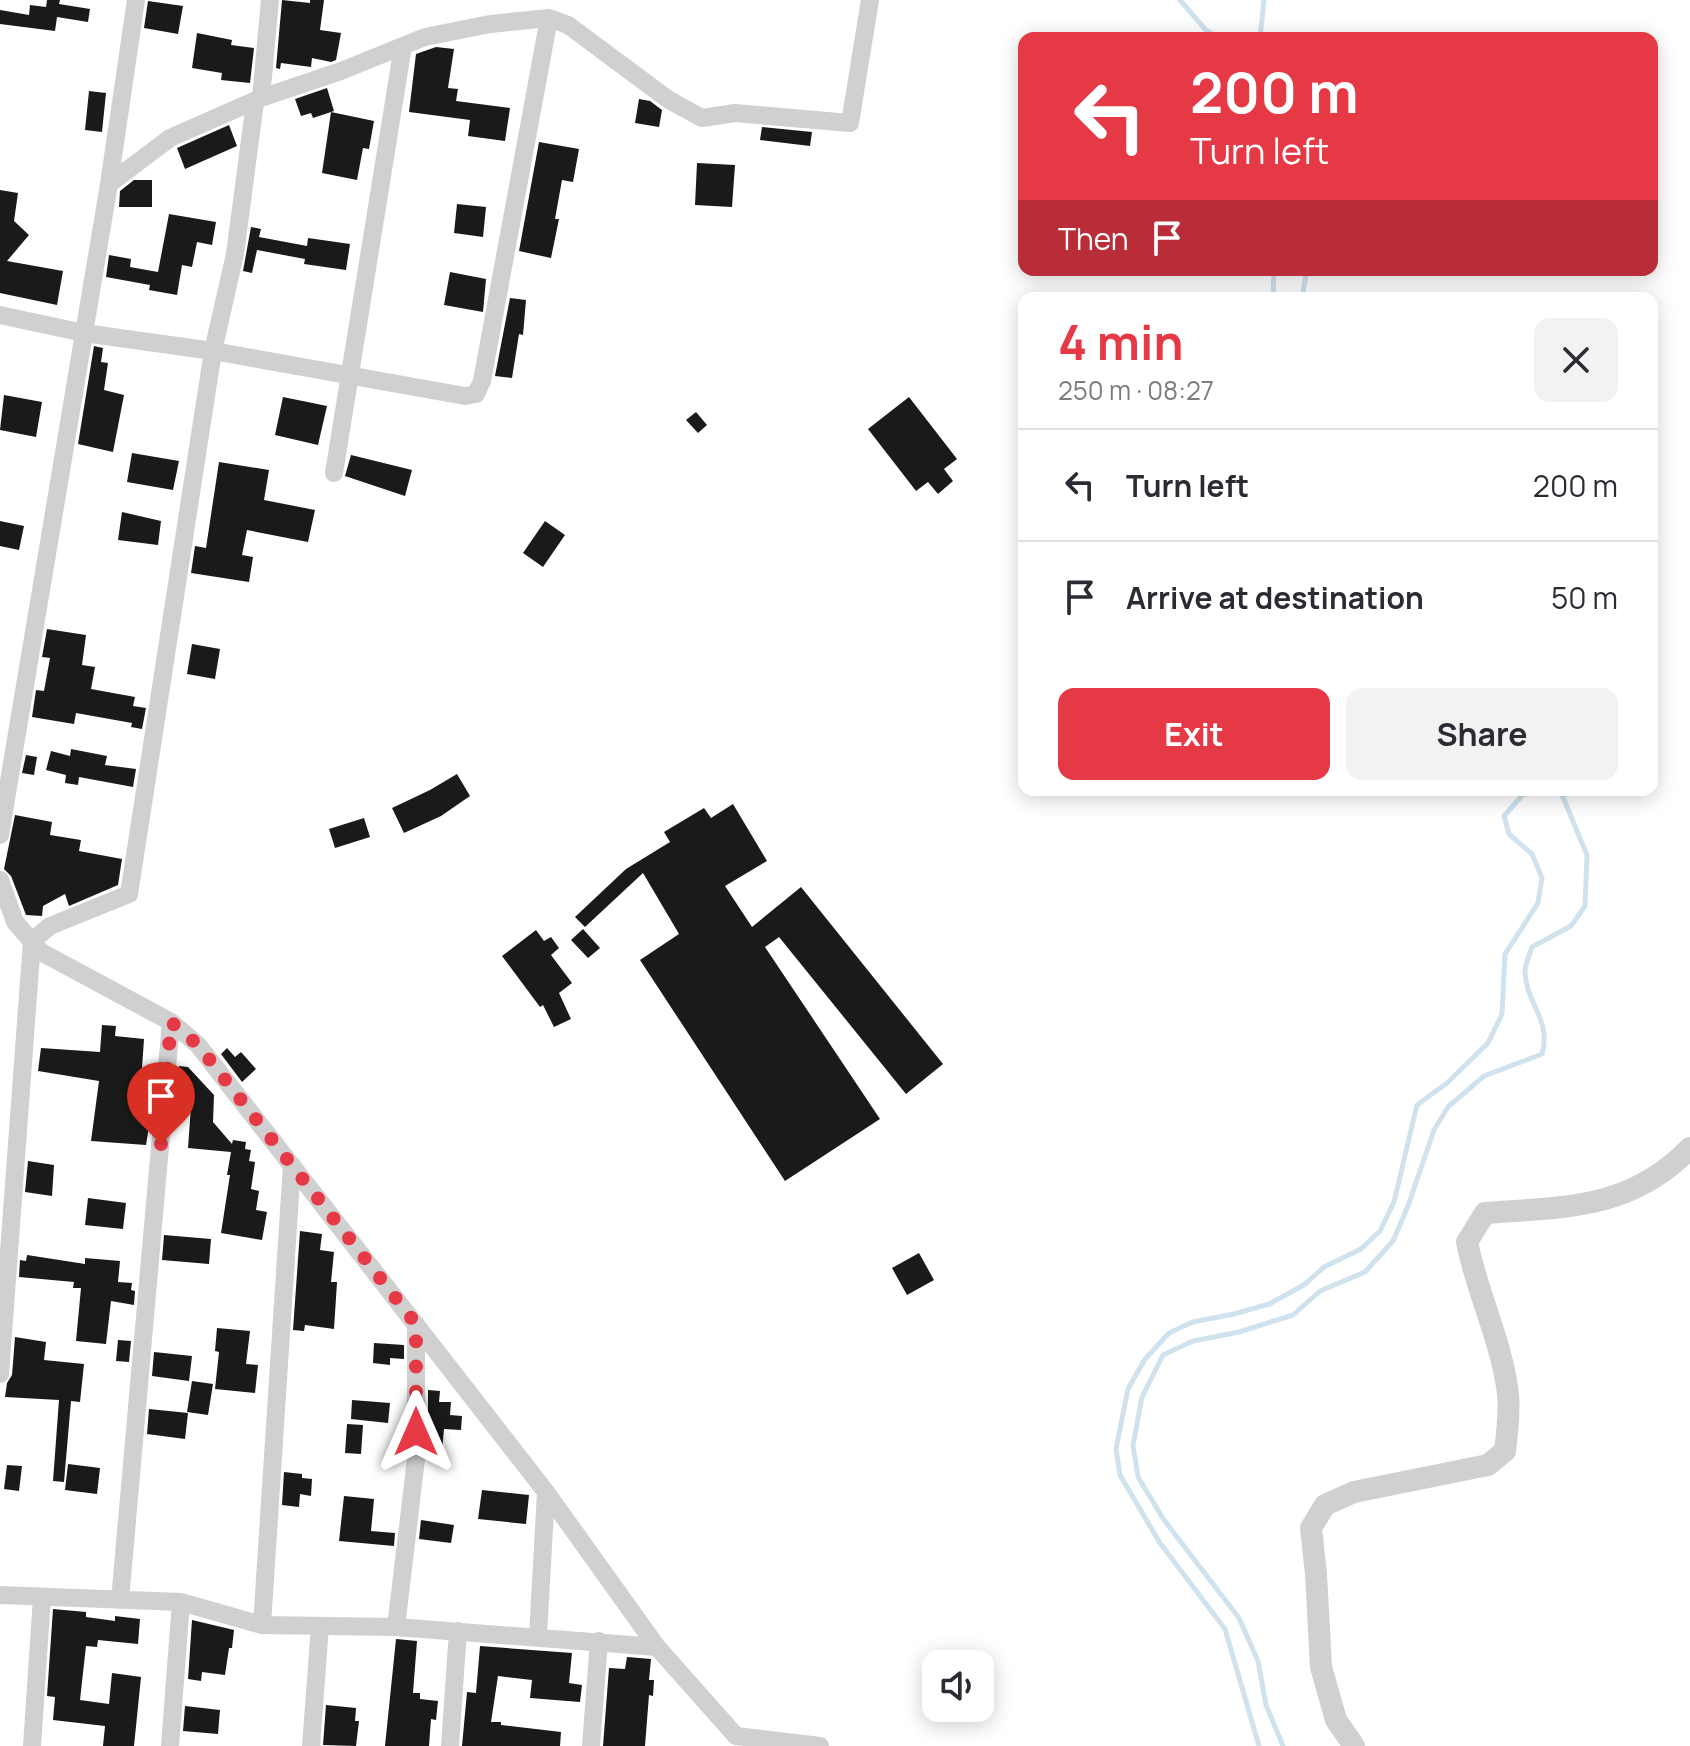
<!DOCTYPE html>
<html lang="en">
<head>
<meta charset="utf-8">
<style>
	:root { --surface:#fff; --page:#f2f2f3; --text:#2b2b33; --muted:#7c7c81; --line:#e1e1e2; --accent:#e63946 }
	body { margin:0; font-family:Manrope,sans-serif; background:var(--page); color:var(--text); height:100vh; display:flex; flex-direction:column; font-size:30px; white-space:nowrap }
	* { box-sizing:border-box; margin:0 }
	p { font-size:26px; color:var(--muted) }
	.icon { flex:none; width:44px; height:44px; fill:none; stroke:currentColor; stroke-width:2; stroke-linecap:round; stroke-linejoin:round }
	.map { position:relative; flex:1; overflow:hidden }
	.details { position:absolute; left:1018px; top:292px; width:640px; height:504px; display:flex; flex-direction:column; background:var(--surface); border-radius:16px; box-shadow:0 4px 20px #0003 }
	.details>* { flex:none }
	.banner { position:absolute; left:1018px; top:32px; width:640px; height:244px; border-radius:16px; box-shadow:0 4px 20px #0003; background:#e63946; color:#fff; overflow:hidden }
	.buttons { position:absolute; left:922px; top:1650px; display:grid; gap:16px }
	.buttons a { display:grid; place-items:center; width:72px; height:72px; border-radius:16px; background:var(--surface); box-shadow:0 4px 20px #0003; font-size:40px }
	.pin { position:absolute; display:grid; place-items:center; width:68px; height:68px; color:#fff; margin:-82px -34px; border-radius:50% 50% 50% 0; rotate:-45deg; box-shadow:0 0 8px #0007 }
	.pin .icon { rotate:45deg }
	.me { position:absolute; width:88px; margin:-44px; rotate:0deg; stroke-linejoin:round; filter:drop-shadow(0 0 6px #0008) }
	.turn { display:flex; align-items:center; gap:28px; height:168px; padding:0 40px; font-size:36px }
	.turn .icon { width:104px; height:104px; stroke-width:2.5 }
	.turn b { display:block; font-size:56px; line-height:68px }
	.then { display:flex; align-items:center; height:76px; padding:0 40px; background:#0003; gap:16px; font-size:30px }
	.round { display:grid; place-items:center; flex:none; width:84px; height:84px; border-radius:16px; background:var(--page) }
	.overview { display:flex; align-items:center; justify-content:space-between; height:136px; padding:0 40px }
	h1 { font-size:48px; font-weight:700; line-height:60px; color:var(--accent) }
	.primary-button { display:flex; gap:16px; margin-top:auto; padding:16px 40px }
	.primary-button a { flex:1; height:92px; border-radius:16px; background:var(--accent); color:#fff; font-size:32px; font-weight:700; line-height:92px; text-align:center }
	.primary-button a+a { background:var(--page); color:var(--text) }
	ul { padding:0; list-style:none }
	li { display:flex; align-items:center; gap:24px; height:112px; padding:0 40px; border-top:2px solid var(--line) }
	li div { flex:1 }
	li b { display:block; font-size:30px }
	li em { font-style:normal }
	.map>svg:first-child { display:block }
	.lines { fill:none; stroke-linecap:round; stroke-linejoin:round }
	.stream { stroke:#cfe2ee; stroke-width:5 }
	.building { fill:#1a1a1a }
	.minor { stroke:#d0d0d0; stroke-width:18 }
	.tertiary { stroke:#d0d0d0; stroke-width:22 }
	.route { stroke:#e63946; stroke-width:14; stroke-dasharray:0 25.2 }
</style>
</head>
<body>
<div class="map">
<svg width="1690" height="1746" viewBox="0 0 1690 1746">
	<rect width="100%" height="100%" fill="#fff"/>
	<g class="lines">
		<path class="stream" d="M1180,0L1205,29L1217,38
			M1260,38L1264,0
			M1273,298L1274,270
			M1302,298L1307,270
			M1259,1746L1225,1629L1160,1543L1120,1475L1116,1449L1128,1389L1145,1359L1169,1333L1193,1322L1234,1314L1269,1304L1304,1285L1324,1267L1361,1249L1380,1231L1394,1202L1417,1105L1447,1083L1488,1043L1502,1014L1505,954L1538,903L1542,878L1532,854L1509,834L1504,816L1527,790
			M1283,1746L1266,1705L1258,1661L1239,1618L1164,1520L1138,1477L1133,1445L1142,1397L1163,1355L1193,1341L1239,1332L1293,1315L1320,1291L1365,1272L1393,1241L1408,1206L1434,1130L1448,1107L1484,1076L1542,1054C1552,1020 1526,1004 1525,972C1525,964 1530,954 1532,947L1571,926L1585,906L1587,855L1560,790"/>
	</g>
	<path class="building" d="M47,0H60L59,4L90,9L88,22L57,17L55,31L0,24V10L29,15L30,5L46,7Z
		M282,0L310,3V0H324L320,30L341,33L336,60L331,62L312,58L311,67L281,63L280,69L276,68Z
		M148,1L183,6L178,34L144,28Z
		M197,33L232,40L231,45L254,48L250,83L221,80L222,73L192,68Z
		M436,47L454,49L448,88L458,89L456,101L510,108L505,141L468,136L470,120L409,112L416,54Z
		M327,88L334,111L313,118L311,113L301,116L295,99Z
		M89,91L106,93L102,132L85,130Z
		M639,99L650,101L662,110L659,127L635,123Z
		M331,112L374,121L369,149L363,148L357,180L322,173Z
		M229,125L237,146L185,169L177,148Z
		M762,127L812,132L810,146L760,140Z
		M539,142L579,149L573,182L562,180L555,219H559L551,258L519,251Z
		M697,163L735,165L732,207L695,205Z
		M134,180H152V207H119L120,191Z
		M0,190L18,193L14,221L29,235L7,261L63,271L57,305L0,293Z
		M457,204L486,207L483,237L454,233Z
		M169,214L216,222L212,245L197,242L192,267L182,265L177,295L149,290L150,285L106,277L109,255L131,259L130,267L158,272Z
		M251,227L261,229L259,237L307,246L308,238L350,244L346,270L304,264L305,259L257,250L252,273L243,271Z
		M450,272L486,279L483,312L444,305Z
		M510,298L526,300L523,335L519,334L512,378L495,376Z
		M94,346L103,348L101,362L108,363L104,390L124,395L113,452L78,444Z
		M4,395L42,402L36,437L0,430Z
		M283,397L327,406L318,445L275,435Z
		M909,397L957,459L944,469L953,481L938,494L928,482L916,491L868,429Z
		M696,412L707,425L698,433L686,420Z
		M132,453L179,461L173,490L127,482Z
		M351,455L412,470L405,496L345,476Z
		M219,462L269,470L264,500L315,510L308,542L247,530L242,555L253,557L249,582L191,573L195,546L206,548Z
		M122,512L161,521L158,545L118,540Z
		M0,521L24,526L19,550L0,546Z
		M545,521L565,535L543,567L523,553Z
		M47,629L86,635L82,665L95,667L91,689L135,697L133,706L146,708L142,729L131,727L132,723L76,713L74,724L32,717L36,690L44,691L50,658L42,657Z
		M192,644L220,649L215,679L187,674Z
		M71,749L107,756L105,765L136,769L133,787L79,777L78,785L65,783L66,775L46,770L51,751L70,756Z
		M26,755L37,757L34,775L22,773Z
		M457,774L470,796L441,816L404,833L392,808L430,790Z
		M733,804L767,861L725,886L752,927L801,887L943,1064L906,1094L779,937L765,947L880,1119L785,1181L640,960L679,934L643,873L585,927L575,917L626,869L670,842L664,832L704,808L711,818Z
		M15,815L52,822L50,835L81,840L79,851L122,859L118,885L69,906L65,894L43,906L42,916L26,915L11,876L4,869Z
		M364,818L370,837L335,848L329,829Z
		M583,929L600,948L588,958L571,940Z
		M536,930L544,941L551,937L559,948L551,955L572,983L559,993L571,1019L554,1027L543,1005L540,1007L502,956Z
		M102,1025L116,1026L115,1036L144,1039L139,1112L151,1114L146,1145L91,1141L99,1081L38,1071L41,1048L100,1052Z
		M227,1048L235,1057L241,1052L256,1069L242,1082L221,1054Z
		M179,1066L188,1067L214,1095L213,1122L232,1144L233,1140L246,1142L245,1149L251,1150L249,1161L255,1162L251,1189L259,1191L256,1210L267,1212L262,1240L221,1233L230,1175H227L231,1152L188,1148L191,1106L176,1105Z
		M28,1161L54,1165L52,1196L25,1192Z
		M88,1198L126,1203L123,1229L85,1225Z
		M300,1231L322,1234L320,1250L334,1252L331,1282H337L334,1329L305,1325L304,1331L293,1330Z
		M164,1235L211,1239L209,1264L162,1260Z
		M919,1253L934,1280L907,1295L892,1268Z
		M27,1255L85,1264V1258L120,1261L118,1282L132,1283L131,1290L135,1291L134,1305L111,1301L106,1344L76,1341L81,1288H73L74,1282L19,1277L20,1260L26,1261Z
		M217,1328L250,1331L246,1364L258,1365L255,1393L215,1389L219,1352L215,1351Z
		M15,1337L46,1342L44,1360L84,1364L80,1402L71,1401L64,1482L53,1481L59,1400L5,1397L7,1383L12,1375Z
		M118,1340L131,1341L129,1362L116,1361Z
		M374,1343L404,1345V1359L390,1358V1365L373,1363Z
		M154,1352L192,1356L189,1381L152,1376Z
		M192,1381L213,1384L208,1415L187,1412Z
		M428,1390L440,1391L439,1402H451L450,1415L462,1416L461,1430L444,1429L442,1451L428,1449Z
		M352,1400L390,1403L388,1423L351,1419Z
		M149,1409L188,1413L185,1439L147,1434Z
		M347,1424L363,1425L361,1454L345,1453Z
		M68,1464L100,1468L97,1494L65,1490Z
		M7,1465L22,1466L19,1491L4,1489Z
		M284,1472L302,1474V1478L312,1479L311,1496L300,1494L299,1507L282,1505Z
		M482,1490L529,1495L526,1524L478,1519Z
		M344,1496L374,1499L371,1531L395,1533L394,1546L339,1541Z
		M421,1520L454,1525L451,1543L419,1539Z
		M53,1609L86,1612V1617L115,1621V1616L140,1619L138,1644L98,1640L97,1647L86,1646L80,1700L109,1704L112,1673L141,1677L134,1746H103L105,1726L53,1720L55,1697L47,1696Z
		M192,1620L234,1630L232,1648H229L225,1675L202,1672L201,1681L188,1679Z
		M396,1639L417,1641L413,1693H420V1699L438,1701L436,1720L431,1719L429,1746H385Z
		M480,1646L572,1653L569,1683L582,1685L580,1702L530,1698L532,1680L498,1676L491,1722H501V1725L561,1732L560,1746H462L467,1692L476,1693Z
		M627,1657L651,1659L649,1680H654L653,1696L649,1695L645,1746H603L609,1668L625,1669Z
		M326,1705L356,1708L355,1721H359L356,1746L323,1745Z
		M185,1706L220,1710L218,1734L183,1731Z"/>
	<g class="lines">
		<path class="minor" d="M261,98L270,0
			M109,184L170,138L261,98L341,71L425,37L490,24L549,18L568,25L669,100L702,118L735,113L850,123L870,0
			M0,315L84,333L213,351L465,396L476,394L482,381L549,18
			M334,473L403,46
			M0,835L109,184L136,0
			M0,880L15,922L41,952L171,1022L198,1045L546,1492L657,1647L736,1736L820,1746
			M0,1374L32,941L50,926L129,894L213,351L235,254L255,102
			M0,1595L181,1602L262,1625L396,1627L657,1647
			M120,1600L171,1022
			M262,1625L292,1165
			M396,1627L416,1459V1324
			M538,1636L546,1492
			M32,1746L42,1597
			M170,1746L181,1602
			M311,1746L320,1626
			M450,1746L458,1631
			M591,1746L599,1641"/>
		<path class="tertiary" d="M1354,1746L1336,1720L1321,1667L1316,1574L1311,1528L1325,1505L1354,1492L1488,1465L1505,1451C1507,1432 1510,1413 1508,1394C1502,1342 1477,1293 1467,1242L1485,1213C1565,1207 1630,1210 1690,1148"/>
	</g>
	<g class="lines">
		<path class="route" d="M161,1144L171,1022L198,1045L416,1324V1432"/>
	</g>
</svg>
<div class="buttons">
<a><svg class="icon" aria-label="sound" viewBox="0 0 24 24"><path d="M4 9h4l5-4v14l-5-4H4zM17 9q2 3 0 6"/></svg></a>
</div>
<div class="pin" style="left:161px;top:1144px;background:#d93025"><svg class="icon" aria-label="arrive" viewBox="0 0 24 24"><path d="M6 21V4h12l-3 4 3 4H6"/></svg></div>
<svg class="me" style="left:416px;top:1432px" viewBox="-20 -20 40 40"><path d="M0-17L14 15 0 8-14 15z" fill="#e63946" stroke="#fff" stroke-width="4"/></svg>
<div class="banner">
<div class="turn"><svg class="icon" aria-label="left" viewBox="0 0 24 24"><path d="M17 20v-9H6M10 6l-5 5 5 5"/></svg><div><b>200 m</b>Turn left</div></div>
<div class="then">Then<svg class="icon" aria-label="arrive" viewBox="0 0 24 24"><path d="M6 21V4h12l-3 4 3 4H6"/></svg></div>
</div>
<section class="details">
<div class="overview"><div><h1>4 min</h1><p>250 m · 08:27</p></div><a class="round"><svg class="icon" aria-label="close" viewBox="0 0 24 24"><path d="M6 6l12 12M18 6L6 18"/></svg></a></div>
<ul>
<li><svg class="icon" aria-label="left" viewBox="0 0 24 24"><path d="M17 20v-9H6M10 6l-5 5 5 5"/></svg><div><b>Turn left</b></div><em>200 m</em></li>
<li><svg class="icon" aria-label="arrive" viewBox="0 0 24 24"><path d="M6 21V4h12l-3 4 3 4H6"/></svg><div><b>Arrive at destination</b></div><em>50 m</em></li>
</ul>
<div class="primary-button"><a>Exit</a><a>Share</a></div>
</section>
</div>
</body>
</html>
